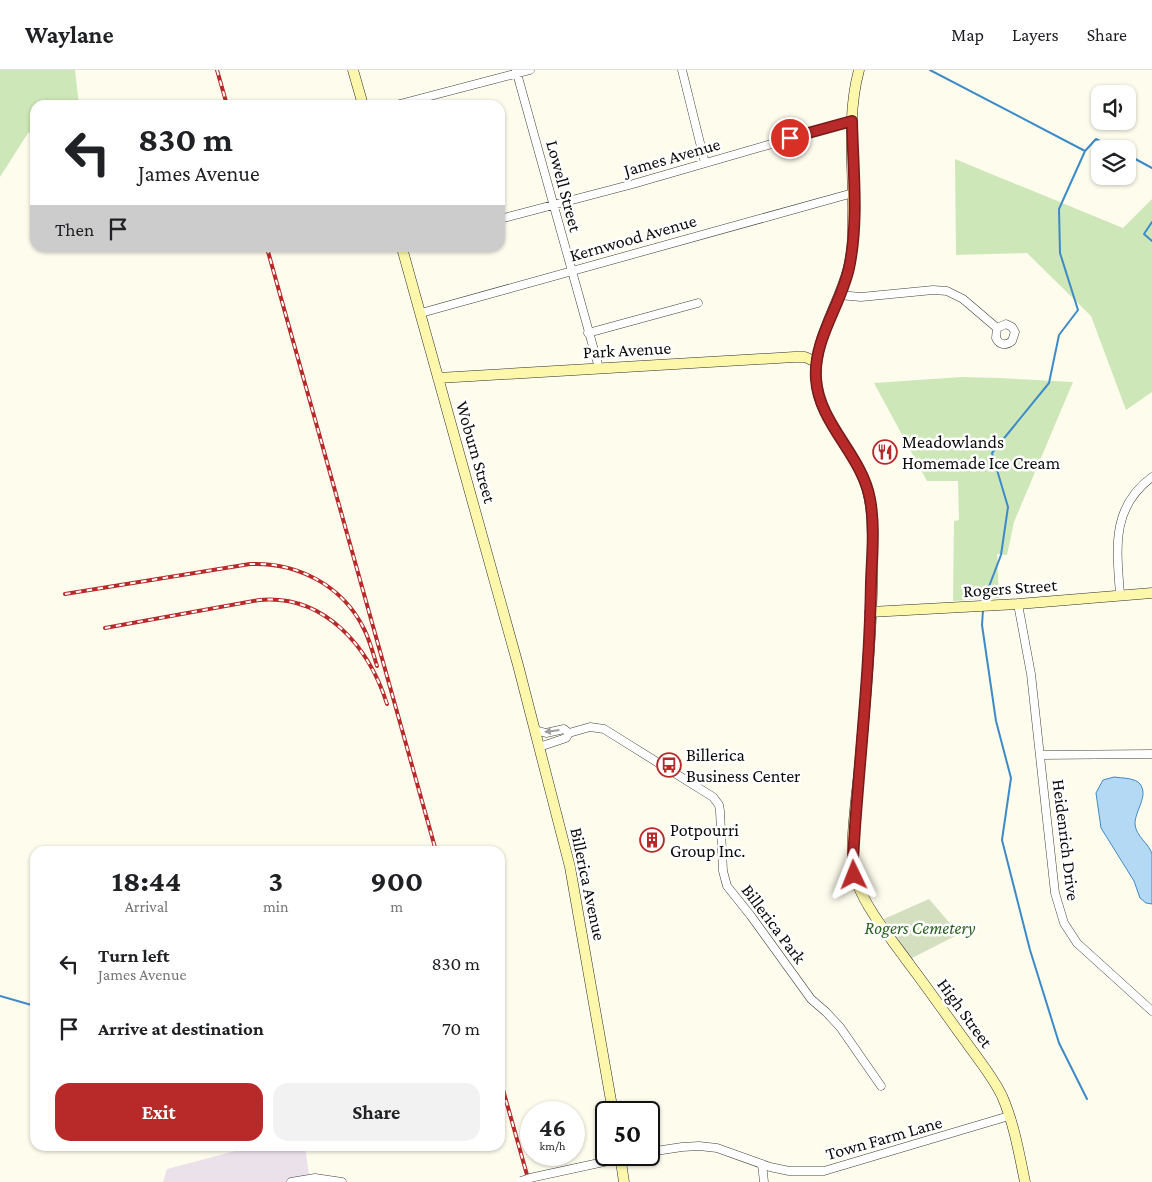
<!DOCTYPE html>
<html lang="en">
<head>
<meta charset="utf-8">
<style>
	:root { --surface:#fff; --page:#f2f2f2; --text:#202124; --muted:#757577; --line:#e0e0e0; --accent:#b82a2a }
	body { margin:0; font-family:"Crimson Pro",serif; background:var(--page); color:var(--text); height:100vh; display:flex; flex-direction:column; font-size:19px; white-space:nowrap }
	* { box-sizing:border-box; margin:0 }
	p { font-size:16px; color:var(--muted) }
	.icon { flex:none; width:28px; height:28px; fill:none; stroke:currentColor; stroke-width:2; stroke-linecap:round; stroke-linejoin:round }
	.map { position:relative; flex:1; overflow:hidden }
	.side { position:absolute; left:30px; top:776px; width:475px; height:305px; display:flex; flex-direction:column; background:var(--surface); border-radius:15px; box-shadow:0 1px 4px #0004 }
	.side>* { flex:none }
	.banner { position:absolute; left:30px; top:30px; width:475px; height:152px; border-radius:15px; box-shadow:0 1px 4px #0004; background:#fff; color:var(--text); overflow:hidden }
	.fabs { position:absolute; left:1091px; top:15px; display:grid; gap:10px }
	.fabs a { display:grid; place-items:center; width:45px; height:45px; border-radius:10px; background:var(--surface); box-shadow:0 1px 4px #0004; font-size:25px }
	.speed { position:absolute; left:520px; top:1031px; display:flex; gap:10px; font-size:25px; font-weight:700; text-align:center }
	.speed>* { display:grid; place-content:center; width:65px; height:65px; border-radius:50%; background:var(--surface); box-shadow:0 1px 4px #0004; line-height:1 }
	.speed small { font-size:12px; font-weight:400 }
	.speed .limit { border:2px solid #111; border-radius:8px; background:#fff; color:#111 }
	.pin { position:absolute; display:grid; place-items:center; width:42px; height:42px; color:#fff; margin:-21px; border:2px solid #fff; border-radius:50%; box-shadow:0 1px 5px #0007 }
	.me { position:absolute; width:55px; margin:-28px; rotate:358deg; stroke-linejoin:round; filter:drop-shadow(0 0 4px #0008) }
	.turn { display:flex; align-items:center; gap:18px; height:105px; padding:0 25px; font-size:22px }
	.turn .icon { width:65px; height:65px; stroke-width:2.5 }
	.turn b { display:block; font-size:35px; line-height:42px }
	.then { display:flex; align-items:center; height:48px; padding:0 25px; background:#0003; gap:10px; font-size:19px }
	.eta { display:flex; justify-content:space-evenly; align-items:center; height:85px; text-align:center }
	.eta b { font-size:30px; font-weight:700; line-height:35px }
	.button { display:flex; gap:10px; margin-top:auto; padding:10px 25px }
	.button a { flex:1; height:58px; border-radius:15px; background:var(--accent); color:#fff; font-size:20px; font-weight:700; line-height:58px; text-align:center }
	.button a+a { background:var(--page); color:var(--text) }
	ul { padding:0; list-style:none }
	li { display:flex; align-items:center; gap:15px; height:65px; padding:0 25px }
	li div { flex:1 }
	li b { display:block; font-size:19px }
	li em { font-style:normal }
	header { display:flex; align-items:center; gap:30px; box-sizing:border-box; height:70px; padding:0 25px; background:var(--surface); border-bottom:1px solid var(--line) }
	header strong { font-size:24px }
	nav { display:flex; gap:28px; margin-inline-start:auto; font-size:18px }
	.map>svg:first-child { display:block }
	.industrial { fill:#ebe1eb }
	.green { fill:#cee7b8 }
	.cemetery { fill:#d3dfbf }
	.water { fill:#b4d9f4; stroke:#3d8ac9 }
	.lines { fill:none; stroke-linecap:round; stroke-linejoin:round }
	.stream { stroke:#3d8ac9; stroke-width:2 }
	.street-casing { stroke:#404040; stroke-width:9 }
	.secondary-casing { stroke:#2f2f2f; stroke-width:11 }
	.street { stroke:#fff; stroke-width:8 }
	.secondary { stroke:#fcf7aa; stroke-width:10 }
	.rail-casing { stroke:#b82a2a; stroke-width:4 }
	.rail { stroke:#fff; stroke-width:2; stroke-dasharray:5.5; stroke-linecap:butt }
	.street-bridge-casing { stroke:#404040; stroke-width:9; stroke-linecap:butt }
	.street-bridge { stroke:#fff; stroke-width:8 }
	.oneway { fill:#9e9e9e }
	.route-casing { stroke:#781b1b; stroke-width:12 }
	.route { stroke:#b82a2a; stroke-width:9 }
	.labels { text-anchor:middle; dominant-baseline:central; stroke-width:5; stroke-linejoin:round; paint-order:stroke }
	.street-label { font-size:18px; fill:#0d0d0d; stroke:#fff }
	.poi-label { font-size:18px; fill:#0d0d0d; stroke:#fff; text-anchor:start }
	.park-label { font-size:18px; font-style:italic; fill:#2a621f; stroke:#fff }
</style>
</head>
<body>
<header>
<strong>Waylane</strong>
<nav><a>Map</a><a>Layers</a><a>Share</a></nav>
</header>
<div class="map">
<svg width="1152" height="1112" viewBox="0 0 1152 1112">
	<rect width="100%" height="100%" fill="#fefced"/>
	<path class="industrial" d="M254,1076H305L310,1112H163L167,1099Z"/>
	<path class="green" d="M0,0H75L79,35H35V61L28,63L0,107Z
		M955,89L1123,158L1152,129V322L1126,340L1091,246L1027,183L956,185Z
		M962,307L999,308L1073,312L1014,452L1007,485L997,484L999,528L953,531L954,451L959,450L958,411H927L874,313Z"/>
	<path class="cemetery" d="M929,829L959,864L912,888L884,849Z"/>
	<path class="water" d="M1114,707C1121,708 1136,708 1140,714C1149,726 1135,740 1135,754C1136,767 1149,773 1152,784C1152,793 1152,823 1152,834L1146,833L1140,828L1134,811L1101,758L1096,723L1103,710Z"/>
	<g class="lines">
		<path class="stream" d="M930,0L1085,81
			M1128,85L1152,98
			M1152,152L1144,164L1152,171
			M985,527L1001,485L1008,437L992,383L1049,313L1059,265L1078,240L1060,183L1059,139L1085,81L1096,69L1116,79
			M983,540L982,555L996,651L1011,708L1002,770L1030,880L1059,973L1087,1029
			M0,926L35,936"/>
		<g class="street-casing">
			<path id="street" d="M516,0L599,298
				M682,0L705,93
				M396,35L530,0
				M500,149L633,114L851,51
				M839,225L861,227L933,220L947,221L963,229L997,258L996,268C999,275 1006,276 1012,271L1015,262L1012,257L1006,254L997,258
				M421,243L853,123
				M588,263L698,233
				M1120,525C1117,480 1110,438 1152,407
				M1018,534L1031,604L1055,823L1064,853L1077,873L1152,941
				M535,660L546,663L564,659L569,663
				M539,677L566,668L569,663L590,657L604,659L713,727L719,735L720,741L723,801L727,816L751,846L811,929L826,942L840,957L881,1016
				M1040,685L1152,684
				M649,1082L682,1077L699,1076L717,1078L770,1097L789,1101H824L1009,1046
				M762,1094L764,1112
				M530,1108L636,1085
				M291,1112L315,1108L342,1112"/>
		</g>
		<g class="secondary-casing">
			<path id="secondary" d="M353,0L363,35
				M859,0C846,48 854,98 853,147C853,165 853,183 848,200C838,236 814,270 816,308C817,344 847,372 861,403C868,417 871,433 872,449C875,530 867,611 860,692C858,720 847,785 856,810C867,841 891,868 910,895C929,920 947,946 966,972C978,989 993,1007 1002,1026C1014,1053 1019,1083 1025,1112
				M402,178L518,595L570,797L613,1042
				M438,308L794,287H805L816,292
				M870,542L1018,534L1152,523
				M620,1085L624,1112"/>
		</g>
		<use href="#street" class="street"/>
		<use href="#secondary" class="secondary"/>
		<g class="rail-casing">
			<path id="rail" d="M217,0L227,35
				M267,178L436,781
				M65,524L250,494C298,492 343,516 364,559C370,571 373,583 377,596
				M105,558L259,530C325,524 369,577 387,634
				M500,1009L529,1112"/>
		</g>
		<use href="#rail" class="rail"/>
		<g class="street-bridge-casing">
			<path id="street-bridge" d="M521,1111L530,1108"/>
		</g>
		<use href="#street-bridge" class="street-bridge"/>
	</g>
	<defs><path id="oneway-solid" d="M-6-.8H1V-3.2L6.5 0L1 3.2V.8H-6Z" transform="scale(1.25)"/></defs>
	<use class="oneway" href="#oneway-solid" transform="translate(552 661) rotate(173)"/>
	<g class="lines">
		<g class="route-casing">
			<path id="route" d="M790,68L852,51C853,99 859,151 849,198C841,235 813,270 816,309C819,354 862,385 870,429C875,456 872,485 871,512C870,594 861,675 855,757L853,789L854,805"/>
		</g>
		<use href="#route" class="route"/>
	</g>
	<defs>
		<g id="restaurant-ring" transform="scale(1.25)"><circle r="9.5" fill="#fff" stroke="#b82a2a" stroke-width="1.5"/><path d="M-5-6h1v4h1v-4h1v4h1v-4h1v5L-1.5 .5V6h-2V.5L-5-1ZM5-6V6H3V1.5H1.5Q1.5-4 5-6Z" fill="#b82a2a"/></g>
		<g id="bus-ring" transform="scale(1.25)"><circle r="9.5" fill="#fff" stroke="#b82a2a" stroke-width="1.5"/><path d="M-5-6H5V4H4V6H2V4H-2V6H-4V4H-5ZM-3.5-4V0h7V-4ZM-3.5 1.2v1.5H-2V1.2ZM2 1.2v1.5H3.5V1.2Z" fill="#b82a2a"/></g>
		<g id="building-ring" transform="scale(1.25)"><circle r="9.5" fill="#fff" stroke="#b82a2a" stroke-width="1.5"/><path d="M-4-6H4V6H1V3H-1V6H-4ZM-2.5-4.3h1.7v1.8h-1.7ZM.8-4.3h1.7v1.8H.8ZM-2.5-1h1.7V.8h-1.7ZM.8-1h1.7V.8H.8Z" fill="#b82a2a"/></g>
	</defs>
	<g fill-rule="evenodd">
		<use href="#restaurant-ring" x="885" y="382"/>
		<use href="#bus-ring" x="669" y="695"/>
		<use href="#building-ring" x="652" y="770"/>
	</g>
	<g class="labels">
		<g class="street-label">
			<text transform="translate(672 87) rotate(-16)">James Avenue</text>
			<text transform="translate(564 116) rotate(75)">Lowell Street</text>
			<text transform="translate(633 168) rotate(-16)">Kernwood Avenue</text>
			<text transform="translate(627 280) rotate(-3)">Park Avenue</text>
			<text transform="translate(476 382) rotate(74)">Woburn Street</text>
			<text transform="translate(1010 518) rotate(-4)">Rogers Street</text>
			<text transform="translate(1066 770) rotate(83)">Heidenrich Drive</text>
			<text transform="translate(588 814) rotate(78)">Billerica Avenue</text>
			<text transform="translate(774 854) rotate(53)">Billerica Park</text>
			<text transform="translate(965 943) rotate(54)">High Street</text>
			<text transform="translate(884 1068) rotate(-16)">Town Farm Lane</text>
		</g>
		<g class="poi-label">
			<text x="902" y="372">Meadowlands<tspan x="902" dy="21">Homemade Ice Cream</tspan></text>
			<text x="686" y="685">Billerica<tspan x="686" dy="21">Business Center</tspan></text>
			<text x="670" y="760">Potpourri<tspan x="670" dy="21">Group Inc.</tspan></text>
		</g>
		<g class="park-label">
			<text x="920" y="858">Rogers Cemetery</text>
		</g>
	</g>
</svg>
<div class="fabs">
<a><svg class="icon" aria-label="sound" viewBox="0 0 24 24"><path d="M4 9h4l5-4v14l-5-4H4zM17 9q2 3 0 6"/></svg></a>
<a><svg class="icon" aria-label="layers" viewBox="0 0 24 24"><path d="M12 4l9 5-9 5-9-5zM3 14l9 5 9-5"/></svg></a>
</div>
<div class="speed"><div>46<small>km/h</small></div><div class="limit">50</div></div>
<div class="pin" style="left:790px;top:68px;background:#d93025"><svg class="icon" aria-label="arrive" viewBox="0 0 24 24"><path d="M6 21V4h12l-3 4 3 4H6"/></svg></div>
<svg class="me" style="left:854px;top:805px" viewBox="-20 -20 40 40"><path d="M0-17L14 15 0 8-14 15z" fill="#b82a2a" stroke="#fff" stroke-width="4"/></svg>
<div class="banner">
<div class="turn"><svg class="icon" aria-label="left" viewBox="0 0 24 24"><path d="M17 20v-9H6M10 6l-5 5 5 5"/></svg><div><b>830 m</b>James Avenue</div></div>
<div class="then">Then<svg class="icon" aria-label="arrive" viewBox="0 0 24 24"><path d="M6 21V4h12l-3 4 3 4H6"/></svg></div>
</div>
<section class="side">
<div class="eta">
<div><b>18:44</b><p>Arrival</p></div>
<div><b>3</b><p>min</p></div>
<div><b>900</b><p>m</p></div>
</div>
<ul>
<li><svg class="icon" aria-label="left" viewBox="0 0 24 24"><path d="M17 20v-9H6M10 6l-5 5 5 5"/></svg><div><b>Turn left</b><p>James Avenue</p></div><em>830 m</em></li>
<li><svg class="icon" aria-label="arrive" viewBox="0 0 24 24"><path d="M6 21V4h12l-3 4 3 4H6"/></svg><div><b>Arrive at destination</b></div><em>70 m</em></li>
</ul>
<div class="button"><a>Exit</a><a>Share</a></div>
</section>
</div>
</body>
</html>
